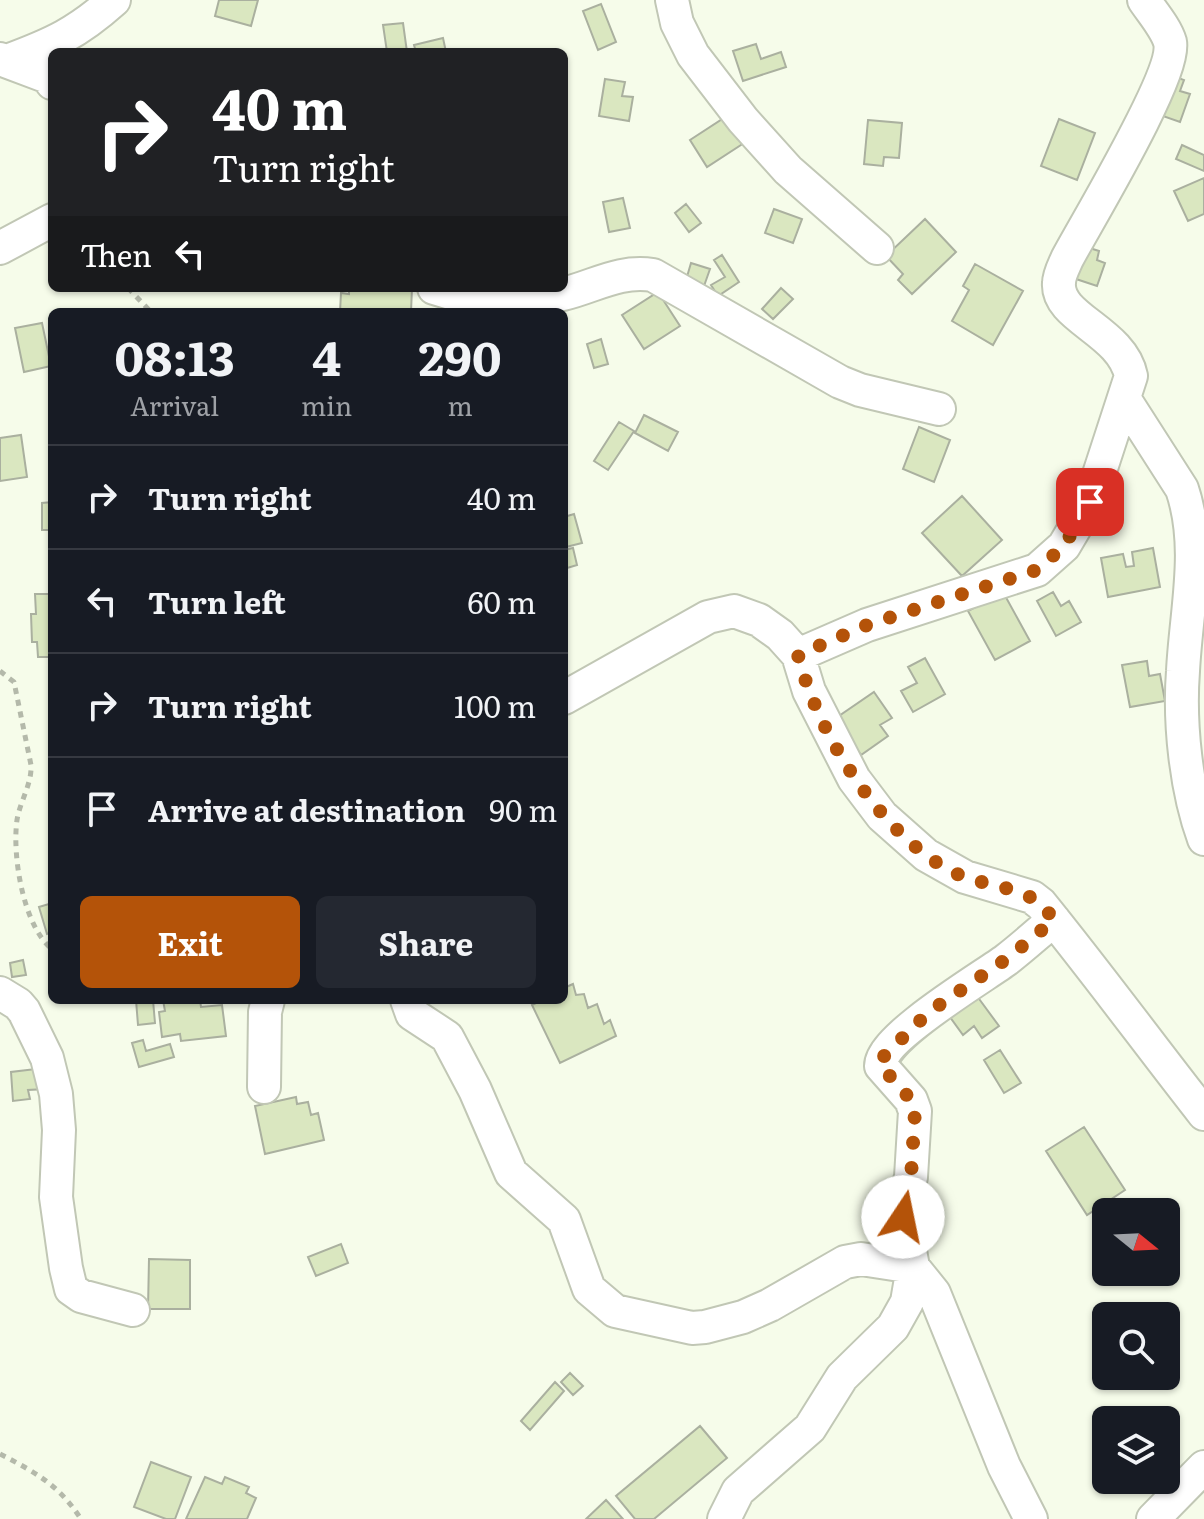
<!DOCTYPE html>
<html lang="en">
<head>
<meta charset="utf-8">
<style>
	:root { --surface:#171b24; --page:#242831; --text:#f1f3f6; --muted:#9ea1a6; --line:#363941; --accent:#b45309 }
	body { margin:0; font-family:Literata,serif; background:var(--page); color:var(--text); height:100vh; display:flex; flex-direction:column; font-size:30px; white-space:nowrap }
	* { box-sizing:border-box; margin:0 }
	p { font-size:26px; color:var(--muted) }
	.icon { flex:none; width:44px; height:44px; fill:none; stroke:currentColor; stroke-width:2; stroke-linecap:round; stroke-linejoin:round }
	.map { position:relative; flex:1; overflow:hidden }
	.side { position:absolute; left:48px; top:308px; width:520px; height:696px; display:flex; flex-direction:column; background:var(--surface); border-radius:12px; box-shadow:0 2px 6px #0004 }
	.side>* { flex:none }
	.banner { position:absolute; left:48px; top:48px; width:520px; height:244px; border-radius:12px; box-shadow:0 2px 6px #0004; background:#202124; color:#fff; overflow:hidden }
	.needle { width:52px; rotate:108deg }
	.buttons { position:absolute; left:1092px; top:1198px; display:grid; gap:16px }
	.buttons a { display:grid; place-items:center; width:88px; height:88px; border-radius:12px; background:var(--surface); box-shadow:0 2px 6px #0004; font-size:40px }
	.pin { position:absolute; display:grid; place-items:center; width:68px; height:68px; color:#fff; margin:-34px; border-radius:16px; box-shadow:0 4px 12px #0006 }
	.me { position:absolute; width:88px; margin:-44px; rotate:11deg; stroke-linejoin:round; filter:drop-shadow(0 0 6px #0008) }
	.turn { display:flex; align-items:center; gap:28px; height:168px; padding:0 32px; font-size:36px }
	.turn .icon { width:104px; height:104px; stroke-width:2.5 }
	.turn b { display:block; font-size:56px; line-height:68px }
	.then { display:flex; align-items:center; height:76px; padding:0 32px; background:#0003; gap:16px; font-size:30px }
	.eta { display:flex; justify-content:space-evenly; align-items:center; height:136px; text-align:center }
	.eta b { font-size:48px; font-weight:700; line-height:56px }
	.button { display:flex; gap:16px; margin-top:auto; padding:16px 32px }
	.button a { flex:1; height:92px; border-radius:12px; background:var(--accent); color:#fff; font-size:32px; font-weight:700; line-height:92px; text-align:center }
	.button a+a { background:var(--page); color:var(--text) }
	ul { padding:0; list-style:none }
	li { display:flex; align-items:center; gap:24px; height:104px; padding:0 32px; border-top:2px solid var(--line) }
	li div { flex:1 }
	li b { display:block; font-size:30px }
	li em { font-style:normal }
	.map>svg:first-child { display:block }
	.building { fill:#dae7c0; stroke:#aab09f; stroke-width:2 }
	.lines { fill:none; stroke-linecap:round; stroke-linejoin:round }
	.street-casing { stroke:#c1c7b5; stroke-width:36 }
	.path { stroke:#b4b9aa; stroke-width:5; stroke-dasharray:6 6; stroke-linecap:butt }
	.street { stroke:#fff; stroke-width:32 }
	.route { stroke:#b45309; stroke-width:14; stroke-dasharray:0 25.2 }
</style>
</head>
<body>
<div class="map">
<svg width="1204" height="1519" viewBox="0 0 1204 1519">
	<rect width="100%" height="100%" fill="#f6fcea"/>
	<path class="building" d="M219,0H258L251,26L215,16Z
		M601,4L616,42L598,50L583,11Z
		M403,23L407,52H387L383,25Z
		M443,38L446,52H416L414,45Z
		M756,44L761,59L781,52L786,67L743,81L733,51Z
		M1170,75L1184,80L1180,91L1190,94L1180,122L1157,114Z
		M605,79L625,82L622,96L633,97L629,121L599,116Z
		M727,116L744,143L707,167L690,140Z
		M1059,119L1095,133L1077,180L1041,166Z
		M868,120L902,123L899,158L884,157L883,166L864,164Z
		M1182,145L1204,155V171L1176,159Z
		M1204,178V214L1188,221L1174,191Z
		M623,198L630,228L609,232L603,202Z
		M686,204L701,223L689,232L675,213Z
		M774,209L802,219L793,243L765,233Z
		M925,219L956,252L912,294L898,280L903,274L886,256Z
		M1080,245L1099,251L1097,260L1105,263L1097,286L1070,277Z
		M722,255L739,282L718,296L711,285L725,277L714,260Z
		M691,263L710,269L704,286L686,280Z
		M975,264L1023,291L993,345L952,321L969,290L963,286Z
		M349,288H412L411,312H340L341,293L349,294Z
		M781,288L793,299L773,319L762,309Z
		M658,292L680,326L644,349L622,315Z
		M42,323L51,366L24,372L15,328Z
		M601,339L608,364L594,368L587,344Z
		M644,415L678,432L668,451L635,433Z
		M619,422L634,431L608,470L594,461Z
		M919,427L950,440L934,482L903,469Z
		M21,435L27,477L0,481V438Z
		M962,496L1002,540L962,576L922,533Z
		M52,502V530H42V503Z
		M574,514L582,543L566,547L564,517Z
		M573,548L577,565L564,569V550Z
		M1153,548L1160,587L1108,597L1101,558L1123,554L1126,567L1134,566L1132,552Z
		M1003,592L1030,641L995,660L968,611Z
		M1053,592L1061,606L1069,601L1081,622L1056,636L1037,601Z
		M35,594H52V657H38L37,642H32L31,614H36Z
		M925,658L945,694L913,712L901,691L917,683L908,667Z
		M1147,661L1149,676L1160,674L1165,701L1130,707L1122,665Z
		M874,692L892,718L880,725L888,736L861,755L836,718Z
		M52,903V932L47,934L39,907Z
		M23,960L26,975L12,977L10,963Z
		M573,984L576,995L584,994L588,1008L597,1004L604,1024L610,1020L616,1036L560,1063L532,1005L542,1000H564V988Z
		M974,992L999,1026L982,1038L974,1026L963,1035L947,1013Z
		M136,1000H153L155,1023L138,1025Z
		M163,1000H200L201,1007L222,1005L226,1036L181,1041L180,1034L162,1037L159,1012L165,1011Z
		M143,1040L146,1051L170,1044L174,1057L139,1067L132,1043Z
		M1000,1050L1021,1083L1004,1093L984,1060Z
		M44,1068L46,1089L28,1090L30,1099L13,1101L11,1072Z
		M296,1097L297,1104L308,1102L311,1115L318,1113L324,1140L265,1154L255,1106Z
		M1084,1127L1125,1190L1087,1215L1046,1151Z
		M341,1244L348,1263L316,1276L308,1257Z
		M149,1259L190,1260V1309H148Z
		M570,1373L583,1386L573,1395L561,1382Z
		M555,1382L564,1391L530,1430L521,1421Z
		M700,1426L727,1458L654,1519H635L616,1496Z
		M151,1462L191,1477L175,1519H166L134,1507Z
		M205,1477L222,1484L225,1477L249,1487L246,1493L256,1498L247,1519H186Z
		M606,1500L623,1519H586Z"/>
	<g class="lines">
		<g class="street-casing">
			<path id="street" d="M672,0L677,23L693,55L743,120L788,170L877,248
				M0,59L48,77L52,83
				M7,61C53,44 77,33 114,0
				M0,248L52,220
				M434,288C474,302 521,304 563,294C596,286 618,270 653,275L840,382L860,390L939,409
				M1125,400L1182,489C1202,548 1186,610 1183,671C1179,723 1186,790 1204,839
				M798,655L867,625L1037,570L1064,546L1090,502L1131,376C1122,331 1056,318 1059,283C1059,275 1064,266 1067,259C1086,223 1177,74 1170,42C1166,28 1152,12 1144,0
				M564,698L708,617L734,611L759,620L780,635L798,655L809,691L854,779L882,816L926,855L965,877L1032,897L1041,904C1097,973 1149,1044 1204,1114
				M0,993L18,1004L24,1011L47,1058L56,1094L59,1130L56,1197L66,1268L71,1289L81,1296L133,1310
				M407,1000L412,1014L447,1037L475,1090L511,1173L564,1220L589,1289L615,1311L692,1328L705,1327L743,1317L770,1305L845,1262L861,1259L913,1267L934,1293L1004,1466L1031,1519
				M264,1087L265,1012L268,1000
				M724,1519L738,1491L810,1428L842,1377L893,1327L907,1302L913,1267L902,1208L911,1177L915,1111L911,1100L881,1066C880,1038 983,977 1006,960C1023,947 1038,933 1054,920
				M1153,1519L1204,1467"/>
		</g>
		<path class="path" d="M128,288L151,312
			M0,671L14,682L31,765C32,784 20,801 17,820C12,855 23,926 52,949
			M0,1454C35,1472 59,1485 81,1519"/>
		<use href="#street" class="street"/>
	</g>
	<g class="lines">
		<path class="route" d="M903,1217L902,1208L911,1177L915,1111L911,1100L881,1066L880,1060L929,1012L1008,958L1054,920C1048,912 1041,902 1032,898C1007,885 976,884 951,871C879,833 817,732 798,655L867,625L1037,570L1064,546L1090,502"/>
	</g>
</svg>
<div class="buttons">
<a><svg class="needle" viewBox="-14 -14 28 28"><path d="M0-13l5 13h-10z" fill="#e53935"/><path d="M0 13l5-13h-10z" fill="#9ea1a6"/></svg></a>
<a><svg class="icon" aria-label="search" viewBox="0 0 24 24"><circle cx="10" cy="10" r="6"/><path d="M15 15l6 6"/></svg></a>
<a><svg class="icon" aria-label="layers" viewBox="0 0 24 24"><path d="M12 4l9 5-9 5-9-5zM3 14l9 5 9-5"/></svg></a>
</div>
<div class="pin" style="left:1090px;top:502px;background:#d93025"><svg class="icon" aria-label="arrive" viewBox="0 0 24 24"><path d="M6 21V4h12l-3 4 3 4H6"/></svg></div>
<svg class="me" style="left:903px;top:1217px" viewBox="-20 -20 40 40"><circle r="19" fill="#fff"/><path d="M0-13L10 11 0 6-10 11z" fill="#b45309"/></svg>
<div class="banner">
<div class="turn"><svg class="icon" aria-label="right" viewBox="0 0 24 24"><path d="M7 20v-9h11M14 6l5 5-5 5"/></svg><div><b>40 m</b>Turn right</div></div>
<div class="then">Then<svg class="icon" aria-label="left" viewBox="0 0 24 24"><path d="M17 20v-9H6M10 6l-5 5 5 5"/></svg></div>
</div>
<section class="side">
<div class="eta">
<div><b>08:13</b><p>Arrival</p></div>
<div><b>4</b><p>min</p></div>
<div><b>290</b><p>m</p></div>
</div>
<ul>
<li><svg class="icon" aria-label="right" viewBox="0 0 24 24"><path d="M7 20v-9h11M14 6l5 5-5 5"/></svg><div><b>Turn right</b></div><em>40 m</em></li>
<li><svg class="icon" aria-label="left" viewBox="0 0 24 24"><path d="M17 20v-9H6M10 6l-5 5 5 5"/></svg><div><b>Turn left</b></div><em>60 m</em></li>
<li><svg class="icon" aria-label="right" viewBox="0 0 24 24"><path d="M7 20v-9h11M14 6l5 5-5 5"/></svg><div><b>Turn right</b></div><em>100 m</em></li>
<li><svg class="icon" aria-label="arrive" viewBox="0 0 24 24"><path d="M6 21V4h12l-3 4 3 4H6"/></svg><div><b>Arrive at destination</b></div><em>90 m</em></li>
</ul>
<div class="button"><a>Exit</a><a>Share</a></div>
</section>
</div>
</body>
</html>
